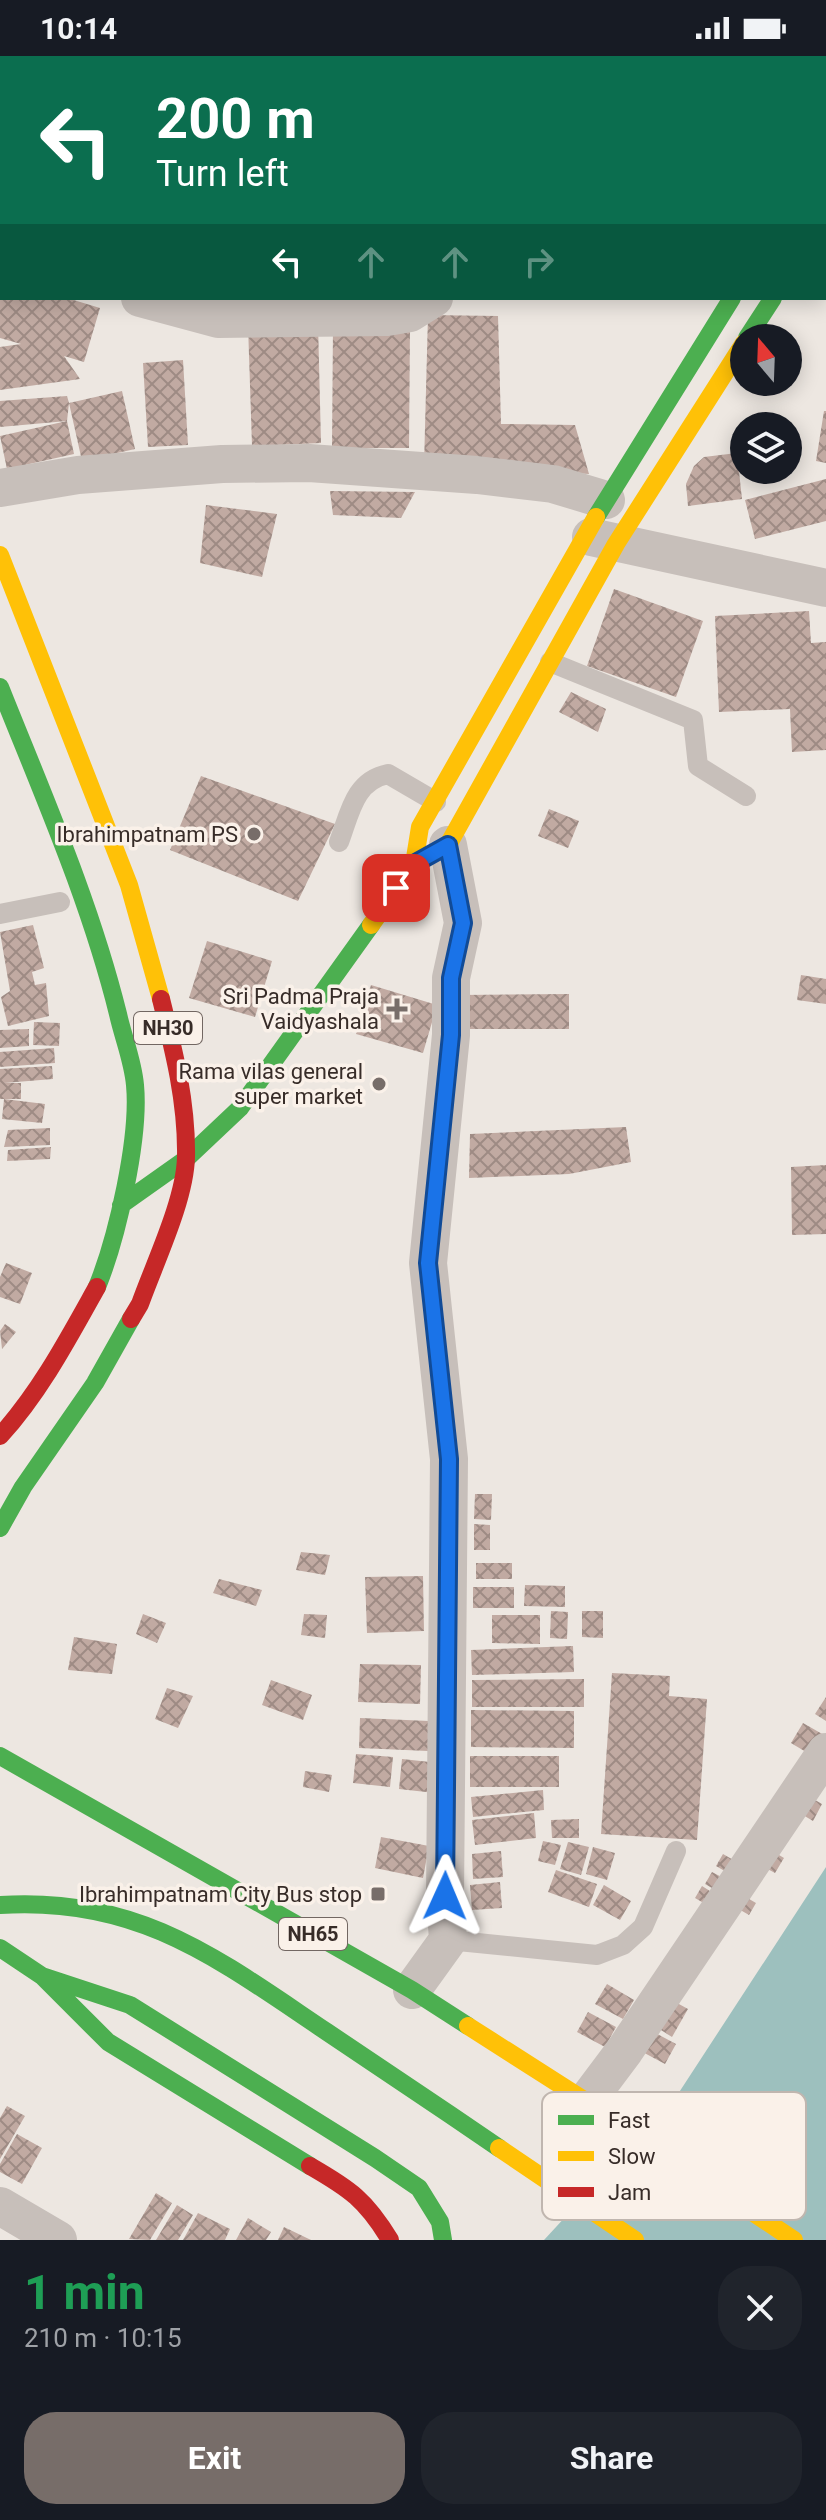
<!DOCTYPE html>
<html lang="en">
<head>
<meta charset="utf-8">
<style>
	:root { --surface:#171b24; --page:#20242c; --text:#f1f3f6; --muted:#9ea1a6; --accent:#776d69 }
	body { margin:0; font-family:Roboto,sans-serif; background:var(--page); color:var(--text); height:100vh; display:flex; flex-direction:column; font-size:30px; white-space:nowrap }
	* { box-sizing:border-box; margin:0 }
	p { font-size:26px; color:var(--muted) }
	.icon { flex:none; width:44px; height:44px; fill:none; stroke:currentColor; stroke-width:2; stroke-linecap:round; stroke-linejoin:round }
	.map { position:relative; height:2184px; overflow:hidden }
	.panel { display:flex; flex-direction:column; background:var(--surface); flex:1 }
	.panel>* { flex:none }
	.hud { position:absolute; left:0px; top:0px; width:826px; height:244px; box-shadow:0 4px 20px #0003; background:#0b6e4f; color:#fff; overflow:hidden }
	.needle { width:52px; rotate:341deg }
	.tools { position:absolute; left:730px; top:268px; display:grid; gap:16px }
	.tools a { display:grid; place-items:center; width:72px; height:72px; border-radius:50%; background:var(--surface); box-shadow:0 4px 20px #0003; font-size:40px }
	.pin { position:absolute; display:grid; place-items:center; width:68px; height:68px; color:#fff; margin:-34px; border-radius:16px; box-shadow:0 4px 12px #0006 }
	.me { position:absolute; width:88px; margin:-44px; rotate:1deg; stroke-linejoin:round; filter:drop-shadow(0 0 6px #0008) }
	.turn { display:flex; align-items:center; gap:28px; height:168px; padding:0 24px; font-size:36px }
	.turn .icon { width:104px; height:104px; stroke-width:2.5 }
	.turn b { display:block; font-size:56px; line-height:68px }
	.lanes { display:flex; align-items:center; height:76px; padding:0 24px; background:#0003; justify-content:center; gap:40px; direction:ltr }
	.lanes .off { opacity:.35 }
	.round { display:grid; place-items:center; flex:none; width:84px; height:84px; border-radius:32px; background:var(--page) }
	.summary { display:flex; align-items:center; justify-content:space-between; height:136px; padding:0 24px }
	h1 { font-size:48px; font-weight:700; line-height:60px; color:#1e9e55 }
	.action { display:flex; gap:16px; margin-top:auto; padding:16px 24px }
	.action a { flex:1; height:92px; border-radius:32px; background:var(--accent); color:#fff; font-size:32px; font-weight:700; line-height:92px; text-align:center }
	.action a+a { background:var(--page); color:var(--text) }
	.status { display:flex; justify-content:space-between; align-items:center; height:56px; padding:0 40px; background:var(--surface); direction:ltr }
	.status svg { height:22px; fill:currentColor }
	.map>svg:first-child { display:block }
	.water { fill:#9dc0be }
	.building { fill:url(#building-cross-hatch) }
	.lines { fill:none; stroke-linecap:round; stroke-linejoin:round }
	.lane { stroke:#c7bfba; stroke-width:20 }
	.street { stroke:#c7bfba; stroke-width:38 }
	.fast { stroke:#4caf50; stroke-width:18 }
	.slow { stroke:#ffc107; stroke-width:18 }
	.jam { stroke:#c62828; stroke-width:18 }
	.route-casing { stroke:#114b97; stroke-width:20 }
	.route { stroke:#1a73e8; stroke-width:14 }
	.poi-dot { fill:#776d69; stroke:#faf1e9; stroke-width:3 }
	.labels { text-anchor:middle; dominant-baseline:central; stroke-width:7; stroke-linejoin:round; paint-order:stroke }
	.shield { fill:#faf1e9; stroke:#726762; stroke-width:2 }
	.shield-label { font-size:20px; font-weight:bold; fill:#372c28 }
	.poi-label { font-size:22px; fill:#372c28; stroke:#faf1e9; text-anchor:end }
	.key { fill:#faf1e9; stroke:#c0b6af; stroke-width:2 }
	.key-label { font-size:22px; fill:#372c28 }
</style>
</head>
<body>
<div class="status"><b>10:14</b><svg viewBox="0 0 49 12"><path d="M0 12V9h3v3zM5 12V6h3v6zM10 12V3h3v9zM15 12V0h3v12zM26 1h20v11H26zM47 4h2v5h-2z"/></svg></div>
<div class="map">
<svg width="826" height="2184" viewBox="0 0 826 2184">
	<defs>
		<pattern id="building-cross-hatch" width="8" height="8" patternUnits="userSpaceOnUse" patternTransform="scale(2)"><rect width="8" height="8" fill="#c1aaa2"/><path d="M0 0l8 8M0 8l8-8" fill="none" stroke="#9e8b84"/></pattern>
	</defs>
	<rect width="100%" height="100%" fill="#ede7e1"/>
	<path class="water" d="M826,1811V2184H544L676,2041Z"/>
	<path class="building" d="M0,242H67L100,252L84,306L64,300L80,323L0,334V291L21,288L0,282Z
		M428,259L498,260L501,368L575,369L589,418L424,409Z
		M318,267L321,387L252,390L248,269Z
		M333,270H410L409,392H332Z
		M183,304L188,389L148,391L143,307Z
		M122,335L135,393L82,405L69,347L67,365L0,371V345L67,340L69,347Z
		M824,355H826V407L816,405Z
		M67,365L74,398L7,413L0,380Z
		M737,397L742,443L688,450L686,428L694,410L704,401Z
		M826,423V465L755,483L745,444Z
		M330,435L415,436L401,462L333,459Z
		M206,449L277,458L262,521L200,507Z
		M614,533L703,565L676,641L587,610Z
		M809,555L811,587L826,586V694L792,696L790,653L719,656L715,560Z
		M571,636L606,653L598,676L559,656Z
		M201,720L335,768L298,845L170,794Z
		M549,753L579,765L568,792L538,780Z
		M33,869L44,912L32,916L35,929L46,927L49,960L8,970L1,941L10,935L0,876Z
		M207,885L272,905L255,961L189,942Z
		M801,919L826,923V948L797,944Z
		M371,929L437,949L423,997L356,978Z
		M569,938V973H462V939Z
		M34,966L60,967L59,990L33,989Z
		M29,973V990L0,992V974Z
		M54,992L55,1007L0,1011V996Z
		M52,1010L53,1023L4,1027H21V1043H0V1013Z
		M4,1043L45,1048L42,1067L2,1063Z
		M626,1071L631,1106L569,1118L469,1122L470,1078Z
		M50,1072V1089L4,1091L8,1074Z
		M51,1091L50,1103L7,1105L8,1094Z
		M826,1109V1178L792,1179L791,1111Z
		M6,1207L32,1217L20,1248L0,1241V1221Z
		M5,1268L16,1276L2,1293L0,1275Z
		M475,1438H492L491,1464L474,1463Z
		M474,1468L490,1469V1494H474Z
		M301,1496L330,1499L325,1519L296,1514Z
		M476,1507H512V1523H476Z
		M423,1520L424,1575L367,1577L365,1521Z
		M219,1523L262,1534L256,1550L213,1537Z
		M525,1529L565,1530V1551L524,1550Z
		M473,1531H514V1552H473Z
		M551,1555L568,1556L567,1583L550,1582Z
		M582,1555H603V1582L582,1581Z
		M143,1558L166,1567L157,1587L136,1578Z
		M304,1558L327,1559L325,1582L301,1579Z
		M492,1559H540V1588L492,1587Z
		M74,1581L117,1588L112,1618L68,1614Z
		M573,1590L574,1616L472,1619L471,1594Z
		M360,1608L421,1609L420,1648L358,1646Z
		M612,1617L670,1620L669,1640L707,1643L697,1784L601,1778Z
		M584,1623V1651H472V1624Z
		M271,1624L312,1639L303,1664L262,1649Z
		M167,1632L193,1640L178,1672L155,1663Z
		M826,1641V1665L815,1658Z
		M471,1654L574,1655V1692L471,1691Z
		M360,1662L429,1665L428,1695L359,1692Z
		M803,1667L824,1679L811,1699L791,1687Z
		M356,1698L393,1701L390,1731L353,1727Z
		M470,1700H559V1731H470Z
		M402,1703L439,1707L435,1737L399,1733Z
		M305,1715L332,1719L329,1736L303,1731Z
		M543,1734L544,1754L473,1761L471,1741Z
		M803,1737L822,1748L813,1765L793,1753Z
		M534,1757L536,1782L475,1789L472,1764Z
		M579,1763V1782H552L551,1764Z
		M381,1781L429,1790L423,1822L375,1812Z
		M543,1785L561,1789L555,1809L538,1805Z
		M568,1786L589,1791L581,1819L560,1813Z
		M593,1791L615,1797L607,1824L586,1818Z
		M769,1793L784,1802L775,1817L760,1809Z
		M501,1795L503,1821L473,1823L472,1798Z
		M723,1798L742,1809L735,1821L716,1810Z
		M556,1814L597,1828L589,1851L548,1836Z
		M712,1816L731,1826L724,1839L705,1828Z
		M500,1826L502,1852L472,1854L470,1829Z
		M604,1829L631,1845L620,1864L593,1849Z
		M702,1830L721,1842L714,1853L695,1842Z
		M737,1836L756,1847L749,1859L730,1848Z
		M607,1928L634,1944L623,1963L595,1948Z
		M668,1942L688,1953L672,1981L653,1969Z
		M588,1956L616,1971L605,1991L577,1976Z
		M648,1973L676,1988L665,2008L637,1993Z
		M7,2050L25,2060L0,2103V2062Z
		M17,2078L42,2092L22,2128L0,2116V2108Z
		M156,2137L172,2147L150,2184L129,2183Z
		M177,2149L193,2159L178,2184H156Z
		M198,2157L230,2173L225,2184H183Z
		M248,2162L271,2176L266,2184H236Z
		M284,2171L311,2184H278Z"/>
	<g class="lines">
		<path class="lane" d="M550,606L693,664L698,710L746,740
			M339,786C350,757 354,725 388,718L436,746
			M0,858L60,846
			M448,1884L597,1899L623,1889L643,1871L676,1795"/>
		<path class="street" d="M595,0L603,2
			M495,2V0
			M0,205H2
			M140,242L218,263L387,261L410,257L434,242
			M0,432L78,419L222,408L309,407L477,419L553,428L606,444
			M591,481L826,532
			M412,1934L448,1884L445,1840L449,1403L428,1207L451,979V922L463,867L448,789
			M586,2046L625,1994L826,1696
			M0,2150L58,2184"/>
		<path class="fast" d="M824,162L826,159
			M747,282L773,242
			M596,461L732,242
			M0,631C43,739 90,845 118,958C123,981 133,1005 135,1029C140,1082 117,1182 97,1231
			M121,1149L186,1103L240,1052L371,869
			M0,1472L23,1431L95,1327L131,1263
			M0,1700L412,1934L468,1970
			M0,1849C139,1840 218,1903 327,1976C385,2015 442,2053 499,2092
			M0,1892L42,1920L108,1986L310,2110
			M42,1920L130,1949L375,2102L419,2132L440,2166L443,2184"/>
		<path class="slow" d="M0,499L129,829L161,943
			M414,808L420,771L596,461
			M371,869L414,808L448,789L616,488L744,287
			M468,1970L620,2067L794,2184
			M499,2092L635,2184"/>
		<path class="jam" d="M824,96L826,92
			M131,1263L140,1248C155,1206 185,1144 186,1101C187,1047 174,995 161,943
			M0,1380C40,1336 68,1283 97,1231
			M310,2110C350,2133 366,2144 390,2184"/>
	</g>
	<g class="lines">
		<g class="route-casing">
			<path id="route" d="M396,832L414,808L448,789L463,867L451,922V979L428,1207L449,1403L445,1840"/>
		</g>
		<use href="#route" class="route"/>
	</g>
	<g class="poi-dot">
		<circle cx="254" cy="778" r="8"/>
		<path d="M393 941h8v8h8v8h-8v8h-8v-8h-8v-8h8z"/>
		<circle cx="379" cy="1028" r="8"/>
		<rect x="370" y="1830" width="16" height="16" rx="4"/>
	</g>
	<g class="labels">
		<g class="shield">
			<rect x="134" y="956" width="68" height="32" rx="6"/>
			<rect x="279" y="1862" width="68" height="32" rx="6"/>
		</g>
		<g class="shield-label">
			<text x="168" y="972">NH30</text>
			<text x="313" y="1878">NH65</text>
		</g>
		<g class="poi-label">
			<text x="238" y="778">Ibrahimpatnam PS</text>
			<text x="379" y="940">Sri Padma Praja<tspan x="379" dy="25">Vaidyashala</tspan></text>
			<text x="363" y="1015">Rama vilas general<tspan x="363" dy="25">super market</tspan></text>
			<text x="362" y="1838">Ibrahimpatnam City Bus stop</text>
		</g>
	</g>
	<rect x="542" y="2036" width="264" height="128" rx="12" class="key"/>
	<rect x="558" y="2059" width="36" height="10" fill="#4caf50"/>
	<rect x="558" y="2095" width="36" height="10" fill="#ffc107"/>
	<rect x="558" y="2131" width="36" height="10" fill="#c62828"/>
	<g class="key-label">
		<text x="608" y="2072">Fast</text>
		<text x="608" y="2108">Slow</text>
		<text x="608" y="2144">Jam</text>
	</g>
</svg>
<div class="tools">
<a><svg class="needle" viewBox="-14 -14 28 28"><path d="M0-13l5 13h-10z" fill="#e53935"/><path d="M0 13l5-13h-10z" fill="#9ea1a6"/></svg></a>
<a><svg class="icon" aria-label="layers" viewBox="0 0 24 24"><path d="M12 4l9 5-9 5-9-5zM3 14l9 5 9-5"/></svg></a>
</div>
<div class="pin" style="left:396px;top:832px;background:#d93025"><svg class="icon" aria-label="arrive" viewBox="0 0 24 24"><path d="M6 21V4h12l-3 4 3 4H6"/></svg></div>
<svg class="me" style="left:445px;top:1840px" viewBox="-20 -20 40 40"><path d="M0-17L14 15 0 8-14 15z" fill="#1a73e8" stroke="#fff" stroke-width="4"/></svg>
<div class="hud">
<div class="turn"><svg class="icon" aria-label="left" viewBox="0 0 24 24"><path d="M17 20v-9H6M10 6l-5 5 5 5"/></svg><div><b>200 m</b>Turn left</div></div>
<div class="lanes"><svg class="icon" aria-label="left" viewBox="0 0 24 24"><path d="M17 20v-9H6M10 6l-5 5 5 5"/></svg><svg class="icon off" aria-label="ahead" viewBox="0 0 24 24"><path d="M12 20V5M6 11l6-6 6 6"/></svg><svg class="icon off" aria-label="ahead" viewBox="0 0 24 24"><path d="M12 20V5M6 11l6-6 6 6"/></svg><svg class="icon off" aria-label="right" viewBox="0 0 24 24"><path d="M7 20v-9h11M14 6l5 5-5 5"/></svg></div>
</div>
</div>
<section class="panel">
<div class="summary"><div><h1>1 min</h1><p>210 m · 10:15</p></div><a class="round"><svg class="icon" aria-label="close" viewBox="0 0 24 24"><path d="M6 6l12 12M18 6L6 18"/></svg></a></div>
<div class="action"><a>Exit</a><a>Share</a></div>
</section>
</body>
</html>
